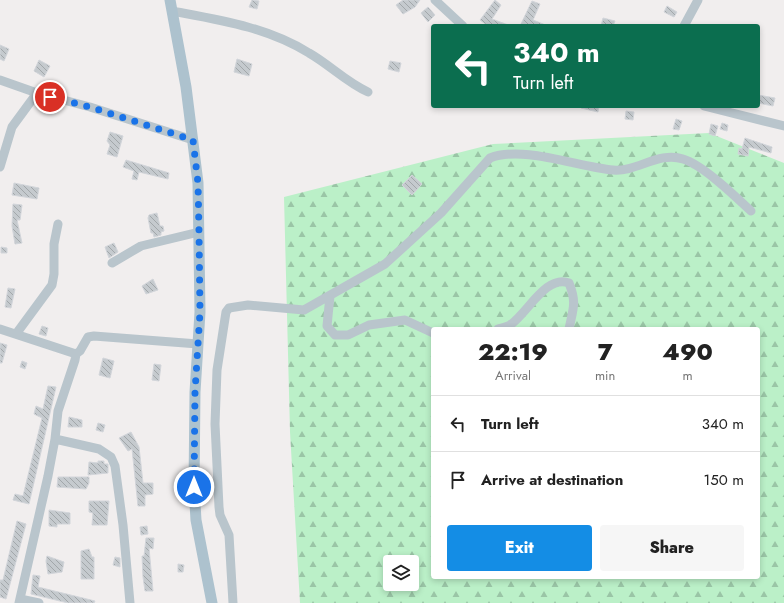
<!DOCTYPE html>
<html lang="en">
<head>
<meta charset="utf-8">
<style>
	:root { --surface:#fff; --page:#f6f6f6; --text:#222; --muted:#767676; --line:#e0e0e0; --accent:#148de5 }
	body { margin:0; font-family:Jost,sans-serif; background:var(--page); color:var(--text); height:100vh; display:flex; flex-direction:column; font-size:15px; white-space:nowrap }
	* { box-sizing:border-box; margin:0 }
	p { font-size:13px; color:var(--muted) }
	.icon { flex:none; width:22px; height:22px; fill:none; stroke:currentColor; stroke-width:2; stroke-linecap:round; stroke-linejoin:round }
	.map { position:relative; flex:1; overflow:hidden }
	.details { position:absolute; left:431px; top:327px; width:329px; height:252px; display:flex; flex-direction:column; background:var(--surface); border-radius:4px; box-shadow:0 2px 6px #0003 }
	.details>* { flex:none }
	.top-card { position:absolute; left:431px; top:24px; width:329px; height:84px; border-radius:4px; box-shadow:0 2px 6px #0003; background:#0b6e4f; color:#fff; overflow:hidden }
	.tools { position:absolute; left:383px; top:555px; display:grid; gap:8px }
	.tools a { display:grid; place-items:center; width:36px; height:36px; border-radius:4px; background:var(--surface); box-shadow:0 2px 6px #0003; font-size:20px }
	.pin { position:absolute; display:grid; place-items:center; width:34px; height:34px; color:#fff; margin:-17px; border:2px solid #fff; border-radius:50%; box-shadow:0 1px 4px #0007 }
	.me { position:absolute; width:44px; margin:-22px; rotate:0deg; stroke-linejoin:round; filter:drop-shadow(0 0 3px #0008) }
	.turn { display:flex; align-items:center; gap:14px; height:84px; padding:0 16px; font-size:18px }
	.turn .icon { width:52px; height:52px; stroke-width:2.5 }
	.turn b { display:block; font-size:28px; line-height:34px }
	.eta { display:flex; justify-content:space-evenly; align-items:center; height:68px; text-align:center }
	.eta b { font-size:24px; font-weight:800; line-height:28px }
	.primary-button { display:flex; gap:8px; margin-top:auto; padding:8px 16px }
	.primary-button a { flex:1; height:46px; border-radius:4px; background:var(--accent); color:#fff; font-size:16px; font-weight:800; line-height:46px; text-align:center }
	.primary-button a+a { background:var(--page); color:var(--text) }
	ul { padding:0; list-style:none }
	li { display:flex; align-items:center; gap:12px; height:56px; padding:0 16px; border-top:1px solid var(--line) }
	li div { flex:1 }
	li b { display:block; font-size:15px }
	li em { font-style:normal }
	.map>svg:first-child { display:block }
	.forest { fill:url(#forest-firs); fill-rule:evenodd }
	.building { fill:url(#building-back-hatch); stroke:#d2d5da }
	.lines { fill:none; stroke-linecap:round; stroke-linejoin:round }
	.minor { stroke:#b9c5cc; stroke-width:9 }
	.major { stroke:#adc2ce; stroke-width:11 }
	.route { stroke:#1a73e8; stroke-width:7; stroke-dasharray:0 12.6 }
</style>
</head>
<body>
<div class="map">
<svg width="784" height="603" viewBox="0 0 784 603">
	<defs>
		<pattern id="forest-firs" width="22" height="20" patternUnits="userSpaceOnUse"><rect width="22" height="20" fill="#bbf0c8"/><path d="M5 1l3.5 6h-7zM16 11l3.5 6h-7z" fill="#9ac5a6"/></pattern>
		<pattern id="building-back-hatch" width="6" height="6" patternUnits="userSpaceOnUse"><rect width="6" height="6" fill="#c5cace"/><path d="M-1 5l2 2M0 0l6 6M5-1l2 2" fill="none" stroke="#a2a7aa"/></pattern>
	</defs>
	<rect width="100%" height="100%" fill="#f1eeee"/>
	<path class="forest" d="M709,133L784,163V603H300L290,432L284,197L493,144ZM433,329H758V577H433ZM390,562H412V584H390Z"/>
	<path class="building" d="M252,0L259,1L257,9L249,7Z
		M403,0H420L415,7L403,14L396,5Z
		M495,0L501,5L492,19L511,26H488L480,20Z
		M532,1L540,4L533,20L548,26H520Z
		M667,6L677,12L674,17L664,12Z
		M428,7L435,15L428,22L421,13Z
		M603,18L615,21L613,26H601Z
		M0,45L9,49L4,61L0,59Z
		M237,59L252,64L249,76L234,72Z
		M39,60L50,66L44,77L34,71Z
		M390,61L401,63L399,72L388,69Z
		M758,95L775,98L773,106L758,103Z
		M581,106H599L598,112L581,108Z
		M626,111L634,112L633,120L625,119Z
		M676,119L682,121L679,130L673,129Z
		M722,123L728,125L727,131L720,129Z
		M711,124L718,126L715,136L709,134Z
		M110,132L123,136L117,157L107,154L110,145L107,141Z
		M745,138L772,147L771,153L749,147L748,156L738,154L739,148L742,149Z
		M126,160L169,173L168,179L139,172L137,180L132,179L134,171L123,167Z
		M412,175L422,184L412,195L402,185Z
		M14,183L39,188L37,199L12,195Z
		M13,204L22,205L20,220H17L22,243L15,244L12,226Z
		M157,213L160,226H163L164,231L161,232V235L154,237L153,233H151L148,218L149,215Z
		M114,243L118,252L109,258L105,247Z
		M1,247L7,248V253H1Z
		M153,279L158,290L146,294L142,286Z
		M8,288L15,289L11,308L5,307Z
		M42,326L48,328L46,336L39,334Z
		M0,343L7,345L2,363H0Z
		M103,358L114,361L110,378L99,375Z
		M22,361L27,363L25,369L20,367Z
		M154,364L161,365L159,381L152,380Z
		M48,386L56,387L29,504L13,500L15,494L23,496L42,418L34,414L36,406L43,409Z
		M69,417L82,420V427H68Z
		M98,423L105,425L103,432L96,430Z
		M131,432L139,447L143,483H153V494L145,495V506H138L132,449L128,451L119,438Z
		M98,461H104V464H108V473L88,475L89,462L98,463Z
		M58,477H89V483L86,489L57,487Z
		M89,501H109L107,525H92L93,513L89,512Z
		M49,510L70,513V524H57V527L49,526Z
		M17,521L26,524L6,599L0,597V580H3Z
		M147,526L148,534L141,535L140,527Z
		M146,538H154L153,549L149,548L153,591H145L143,577L142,556H144Z
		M89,549L92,557H94V579H81V551Z
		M47,556L64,562L62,572L48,574L46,561Z
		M115,557L120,558V567L113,565Z
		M178,564L184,565L183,572H178Z
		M33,575L40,576L38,587L95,601L94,603H68L31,594Z"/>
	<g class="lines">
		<path class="minor" d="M435,0L463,26
			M172,11C220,20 267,27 309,53C330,65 346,82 368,92
			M684,26L698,0
			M0,80L37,93L90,107L193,140
			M704,106L784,126
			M0,167L12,127L37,93
			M112,263L141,246L199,232
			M330,296L327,326L335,335H348L369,325L405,320L433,333
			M0,329L76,354L80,351L88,337L94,336L198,344
			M498,329C501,328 507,327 510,325C527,314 546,274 569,283C577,303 573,309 569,329
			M16,334L52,285L54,274V244L58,224
			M55,439L99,449L111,457L115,466L123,525L130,603
			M20,599L39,603
			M19,603L48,476L55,439L58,411L75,360L76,354
			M233,603L229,535L220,515L219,507L215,424L217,370L226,312L229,308L248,305L304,310L385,264L441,213L490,158C523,145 578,167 613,170C637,172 659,151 683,159C703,165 735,196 751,211"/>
		<path class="major" d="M170,0L186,87L198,183L200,312L195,392L194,487L196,520L212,603"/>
	</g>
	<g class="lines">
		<path class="route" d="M50,97L90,107L193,140L198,183L199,232L200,312L195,392L194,487"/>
	</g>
</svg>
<div class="tools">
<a><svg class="icon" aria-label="layers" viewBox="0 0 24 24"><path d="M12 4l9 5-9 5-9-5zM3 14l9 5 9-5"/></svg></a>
</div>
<div class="pin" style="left:50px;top:97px;background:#d93025"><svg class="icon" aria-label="arrive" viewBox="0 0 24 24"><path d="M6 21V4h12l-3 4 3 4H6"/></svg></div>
<svg class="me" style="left:194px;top:487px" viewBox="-20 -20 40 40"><circle r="17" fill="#1a73e8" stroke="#fff" stroke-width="3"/><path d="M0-11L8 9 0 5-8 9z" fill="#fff"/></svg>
<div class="top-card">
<div class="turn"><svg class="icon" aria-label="left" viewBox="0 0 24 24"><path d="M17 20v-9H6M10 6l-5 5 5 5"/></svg><div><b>340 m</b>Turn left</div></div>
</div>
<section class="details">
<div class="eta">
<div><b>22:19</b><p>Arrival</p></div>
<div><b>7</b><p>min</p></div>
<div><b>490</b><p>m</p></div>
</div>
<ul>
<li><svg class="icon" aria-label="left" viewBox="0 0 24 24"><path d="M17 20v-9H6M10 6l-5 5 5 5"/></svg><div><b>Turn left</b></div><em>340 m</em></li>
<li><svg class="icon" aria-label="arrive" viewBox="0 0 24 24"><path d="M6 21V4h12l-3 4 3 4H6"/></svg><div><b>Arrive at destination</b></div><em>150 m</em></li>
</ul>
<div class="primary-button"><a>Exit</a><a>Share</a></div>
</section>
</div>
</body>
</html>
